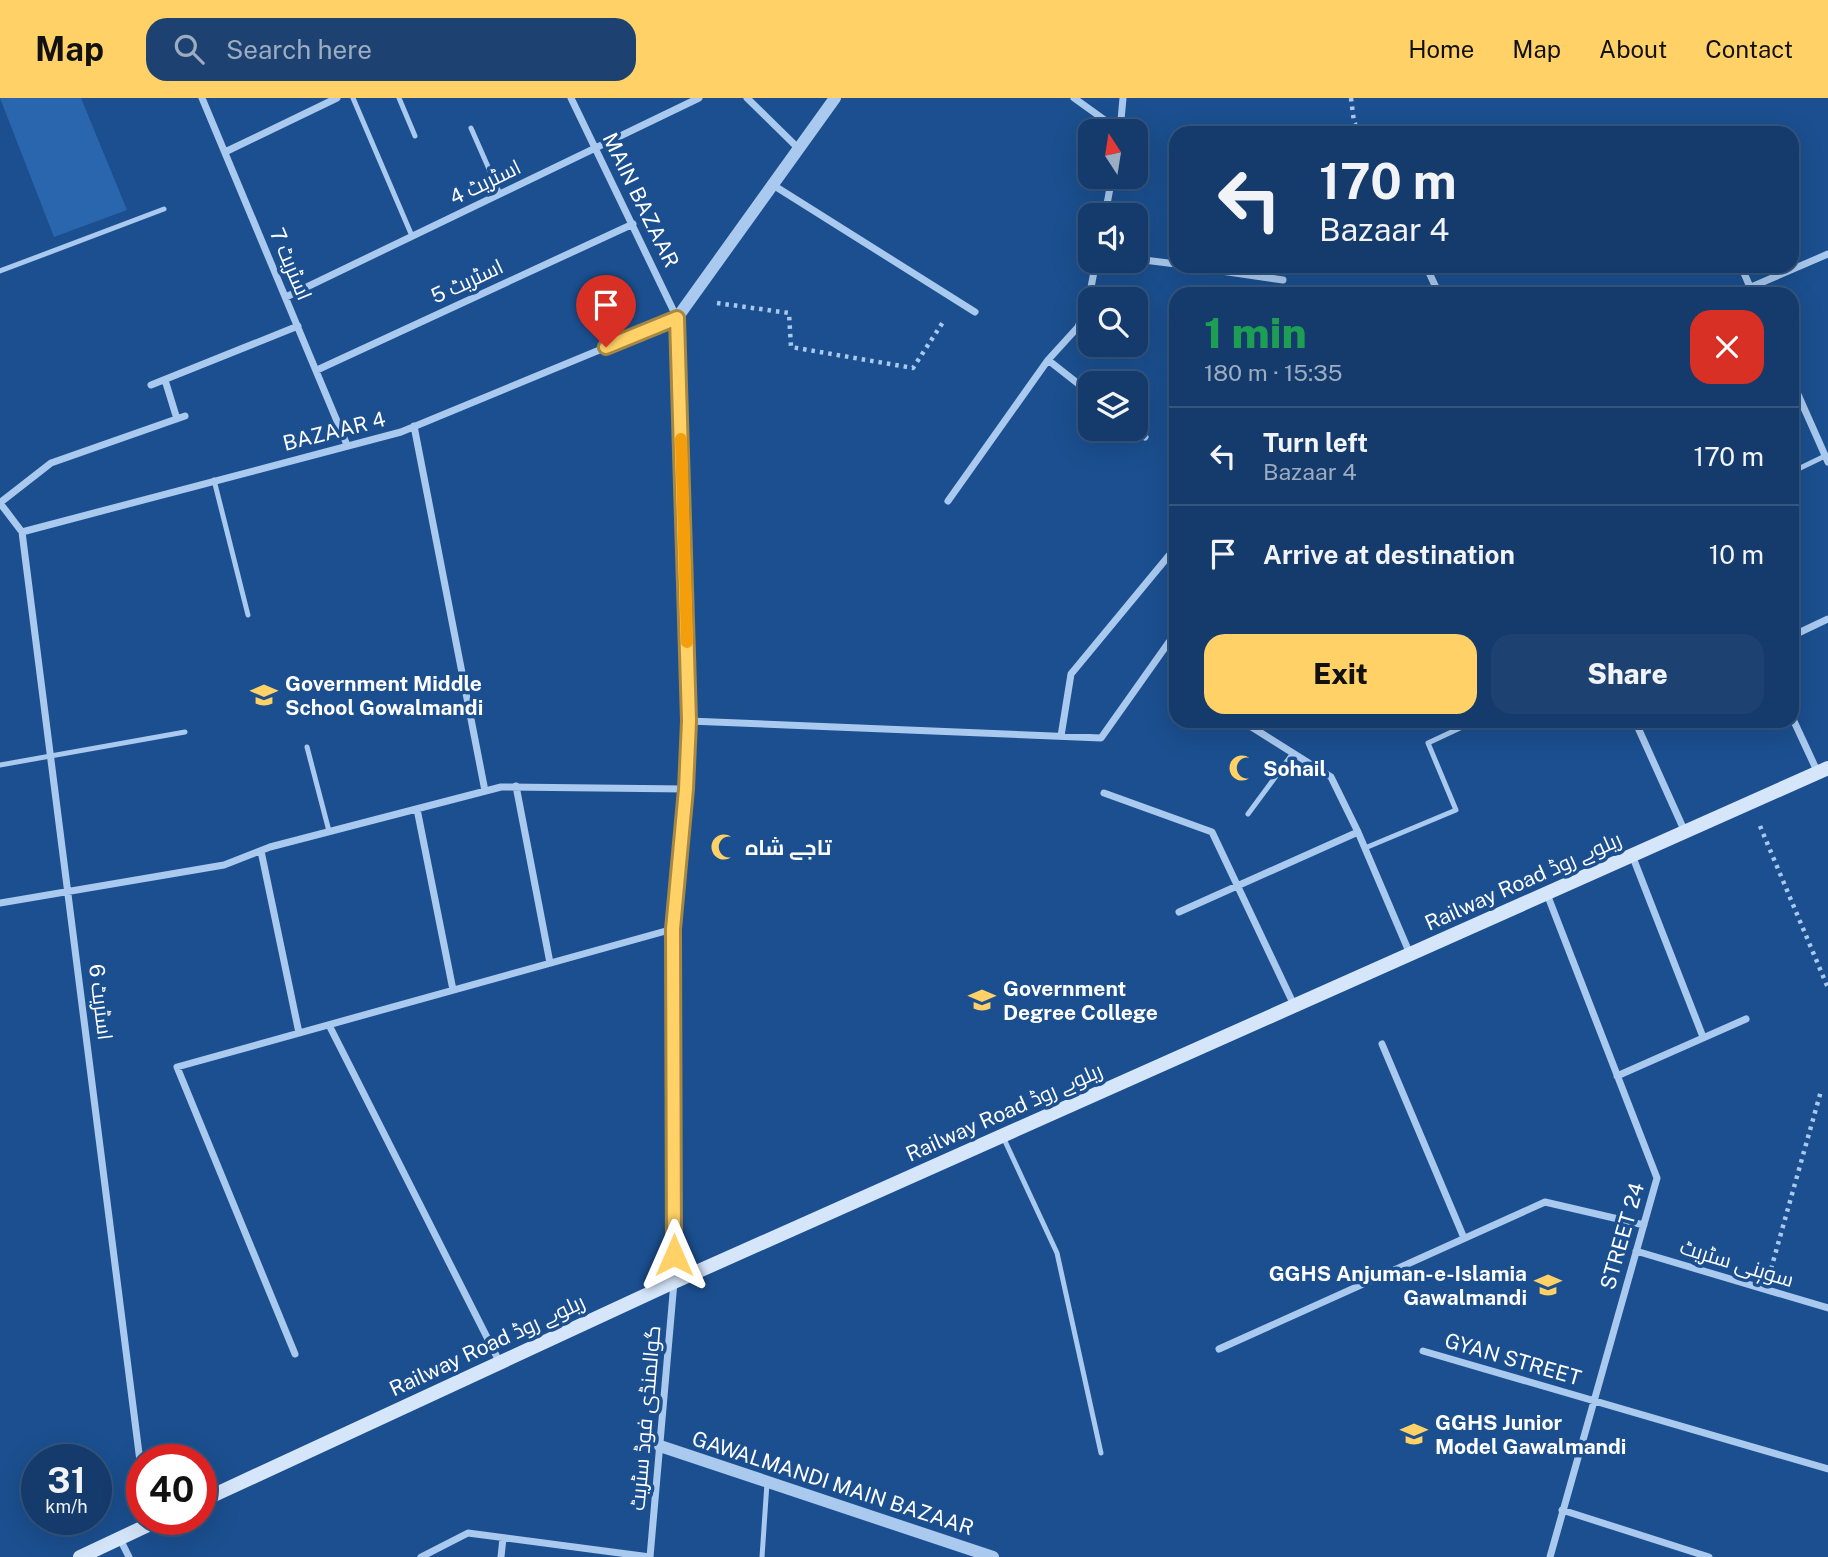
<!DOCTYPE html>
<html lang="en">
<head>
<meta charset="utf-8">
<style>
	:root { --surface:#143b6b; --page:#1d4271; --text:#f1f3f6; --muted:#9dadc1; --line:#33557e; --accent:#ffd166 }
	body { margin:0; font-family:"Public Sans",Cairo,sans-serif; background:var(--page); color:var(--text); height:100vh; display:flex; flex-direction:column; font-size:26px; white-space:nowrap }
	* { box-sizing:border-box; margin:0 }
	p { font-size:23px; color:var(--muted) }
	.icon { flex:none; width:38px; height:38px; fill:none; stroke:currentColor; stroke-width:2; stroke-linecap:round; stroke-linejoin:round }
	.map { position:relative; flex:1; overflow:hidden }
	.side { position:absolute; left:1169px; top:189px; width:630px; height:441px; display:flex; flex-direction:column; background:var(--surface); border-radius:21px; box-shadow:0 7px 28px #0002,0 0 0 2px var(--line) }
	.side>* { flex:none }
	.top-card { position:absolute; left:1169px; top:28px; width:630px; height:147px; border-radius:21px; box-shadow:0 7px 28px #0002,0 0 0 2px var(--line); background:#143b6b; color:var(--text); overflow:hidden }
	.needle { width:46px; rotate:348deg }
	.controls { position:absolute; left:1078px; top:21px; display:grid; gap:14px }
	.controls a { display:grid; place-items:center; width:70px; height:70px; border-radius:14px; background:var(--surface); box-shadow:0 7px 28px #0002,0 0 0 2px var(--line); font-size:35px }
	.speed { position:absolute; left:21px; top:1346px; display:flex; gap:14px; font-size:35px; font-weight:700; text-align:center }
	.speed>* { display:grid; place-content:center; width:91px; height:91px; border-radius:50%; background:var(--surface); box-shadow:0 7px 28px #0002,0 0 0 2px var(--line); line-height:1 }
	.speed small { font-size:18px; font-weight:400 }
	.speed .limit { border:10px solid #d22; background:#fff; color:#111 }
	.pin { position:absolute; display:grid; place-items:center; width:60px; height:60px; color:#fff; margin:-72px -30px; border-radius:50% 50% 50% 0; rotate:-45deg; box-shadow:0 0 7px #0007 }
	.pin .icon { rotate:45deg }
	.me { position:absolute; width:77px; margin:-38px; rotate:0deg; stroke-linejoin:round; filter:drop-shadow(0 0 5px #0008) }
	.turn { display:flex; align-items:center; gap:24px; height:147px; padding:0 35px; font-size:32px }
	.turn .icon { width:91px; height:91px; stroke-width:2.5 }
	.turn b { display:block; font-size:49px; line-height:60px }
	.round { display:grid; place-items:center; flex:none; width:74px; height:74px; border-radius:21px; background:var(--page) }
	.head { display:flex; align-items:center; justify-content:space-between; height:119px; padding:0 35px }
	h1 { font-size:42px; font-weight:800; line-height:52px; color:#1e9e55 }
	.action { display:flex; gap:14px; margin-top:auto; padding:14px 35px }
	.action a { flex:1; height:80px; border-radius:21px; background:var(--accent); color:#111; font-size:28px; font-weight:800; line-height:80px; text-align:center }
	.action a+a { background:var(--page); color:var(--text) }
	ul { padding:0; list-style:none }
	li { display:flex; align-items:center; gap:21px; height:98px; padding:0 35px; border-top:2px solid var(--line) }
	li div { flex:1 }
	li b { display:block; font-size:26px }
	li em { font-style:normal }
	header { display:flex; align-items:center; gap:42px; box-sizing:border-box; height:98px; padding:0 35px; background:var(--accent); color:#111 }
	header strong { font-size:33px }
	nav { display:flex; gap:38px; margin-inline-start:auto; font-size:24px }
	.search { width:490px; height:63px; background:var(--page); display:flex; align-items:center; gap:18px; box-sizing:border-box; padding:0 24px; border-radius:21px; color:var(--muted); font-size:26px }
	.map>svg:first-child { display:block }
	.building { fill:#2a66ad }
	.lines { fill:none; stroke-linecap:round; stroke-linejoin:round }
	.path { stroke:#a9c9ee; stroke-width:4.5; stroke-dasharray:3.5 5; stroke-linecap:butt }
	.service { stroke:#a9c9ee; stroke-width:5 }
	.minor { stroke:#a9c9ee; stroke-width:7 }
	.tertiary { stroke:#a9c9ee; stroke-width:12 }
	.secondary { stroke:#d6e6fa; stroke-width:14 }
	.route-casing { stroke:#a68842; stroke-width:18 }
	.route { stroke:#ffd166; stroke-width:12 }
	.slow { stroke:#f59e0b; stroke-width:12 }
	.labels { text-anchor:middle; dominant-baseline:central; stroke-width:7; stroke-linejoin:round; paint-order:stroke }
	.street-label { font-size:21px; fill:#fff; stroke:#1b4f8f }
	.poi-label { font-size:21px; font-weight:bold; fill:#fff; stroke:#1b4f8f; text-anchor:start }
</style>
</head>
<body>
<header>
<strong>Map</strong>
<div class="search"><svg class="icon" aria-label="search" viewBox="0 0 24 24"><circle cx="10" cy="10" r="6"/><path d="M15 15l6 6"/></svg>Search here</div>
<nav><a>Home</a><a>Map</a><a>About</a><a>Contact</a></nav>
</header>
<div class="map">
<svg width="1828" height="1459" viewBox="0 0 1828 1459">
	<rect width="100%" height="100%" fill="#1b4f8f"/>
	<path class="building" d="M0,0H81L127,112L54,139Z"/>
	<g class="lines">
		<path class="path" d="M1351,0L1354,24L1360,35
			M717,205L789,215L791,249L913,270L945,221
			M1760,728L1828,890
			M1771,1171L1821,993"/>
		<path class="service" d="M353,0L412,138
			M399,0L415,38
			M471,30L500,96
			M0,173L164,111
			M1792,374L1825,358
			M214,382L248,517
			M307,649L329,733
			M0,667L185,634
			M1248,716L1293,655
			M1365,750L1456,712L1428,645L1475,623
			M1004,1041L1057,1155L1101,1355
			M762,1459L767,1385"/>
		<path class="minor" d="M202,0L347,347
			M747,0L799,51
			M1074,0L1120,33
			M1120,33L1123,0
			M225,54L337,0
			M773,87L975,214
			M1105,117L1112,79
			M1136,161L1176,166
			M1187,168L1283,182
			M1426,168L1439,196
			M1741,168L1753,196
			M1735,196L1828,156
			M286,199L699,0
			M1048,262L1090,295
			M317,272L633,126
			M165,282L177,321
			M1792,283L1828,364
			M151,287L298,228
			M414,328L485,693
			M1134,331L1145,339
			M948,403L1048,262L1078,229L1089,200L1096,163
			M1,404L51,365L185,318
			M0,405L22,434L401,334L677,220L571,0
			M22,434L142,1379
			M1792,538L1828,521
			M1792,619L1818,675
			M689,623L1101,640L1169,544
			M1242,623L1331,679L1358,734
			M1635,623L1685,734
			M1061,638L1071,576L1176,449
			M516,688L550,865
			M1104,695L1212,734L1294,907
			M417,711L453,892
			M261,753L299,935
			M1632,757L1703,939
			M1547,796L1657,1080L1550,1459
			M0,805L224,767L270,749L501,689L686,691
			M1179,814L1358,734L1410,856
			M329,927L500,1265
			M1382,946L1464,1140
			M1617,978L1746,921
			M1636,1153L1828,1210
			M1219,1251L1545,1104L1644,1127
			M1423,1253L1828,1371
			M295,1256L177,969L673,831
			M1562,1412L1709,1459
			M120,1441L129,1459
			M421,1459L468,1435L650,1459
			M501,1459L503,1440
			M650,1459L674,1184"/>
		<path class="tertiary" d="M674,1184L673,831L686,691L689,623L677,220L835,0
			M660,1348L993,1459"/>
		<path class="secondary" d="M201,1403L674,1184L1828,670
			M80,1459L161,1421"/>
	</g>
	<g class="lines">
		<g class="route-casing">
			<path id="route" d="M606,249L677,220L689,623L686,691L673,831L674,1157"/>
		</g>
		<use href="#route" class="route"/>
		<path class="slow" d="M681,341L687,544"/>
	</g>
	<defs>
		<g id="school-bare" transform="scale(2.1)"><path d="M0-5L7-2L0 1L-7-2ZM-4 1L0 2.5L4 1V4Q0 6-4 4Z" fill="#ffd166" stroke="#1b4f8f" stroke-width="2.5" paint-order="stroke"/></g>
		<g id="mosque-bare" transform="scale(2.1)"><path d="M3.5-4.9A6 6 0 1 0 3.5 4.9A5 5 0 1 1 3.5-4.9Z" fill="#ffd166" stroke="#1b4f8f" stroke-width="2.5" paint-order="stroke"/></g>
	</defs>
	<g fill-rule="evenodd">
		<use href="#school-bare" x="264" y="597"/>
		<use href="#mosque-bare" x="1242" y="670"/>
		<use href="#mosque-bare" x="724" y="749"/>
		<use href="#school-bare" x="982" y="902"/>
		<use href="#school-bare" x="1548" y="1187"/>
		<use href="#school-bare" x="1414" y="1336"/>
	</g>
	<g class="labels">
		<g class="street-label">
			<text transform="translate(485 84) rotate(-26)">اسٹریٹ 4</text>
			<text transform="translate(641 102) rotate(64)">MAIN BAZAAR</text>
			<text transform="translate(291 166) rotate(67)">اسٹریٹ 7</text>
			<text transform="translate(467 183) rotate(-25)">اسٹریٹ 5</text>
			<text transform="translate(334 333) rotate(-14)">BAZAAR 4</text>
			<text transform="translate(1523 783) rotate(-24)">Railway Road ریلوے روڈ</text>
			<text transform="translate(101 904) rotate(83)">اسٹریٹ 6</text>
			<text transform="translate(1004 1014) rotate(-24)">Railway Road ریلوے روڈ</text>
			<text transform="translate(1622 1138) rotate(-74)">STREET 24</text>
			<text transform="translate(1737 1165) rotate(17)">سوہنی سٹریٹ</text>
			<text transform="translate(487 1247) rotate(-25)">Railway Road ریلوے روڈ</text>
			<text transform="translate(1513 1261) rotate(16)">GYAN STREET</text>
			<text transform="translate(645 1320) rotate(-85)">گوالمنڈی فوڈ سٹریٹ</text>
			<text transform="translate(833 1385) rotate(18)">GAWALMANDI MAIN BAZAAR</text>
		</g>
		<g class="poi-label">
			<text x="285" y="585">Government Middle<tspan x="285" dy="24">School Gowalmandi</tspan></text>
			<text x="1263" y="670">Sohail</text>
			<text x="745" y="749">تاجے شاہ</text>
			<text x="1003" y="890">Government<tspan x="1003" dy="24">Degree College</tspan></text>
			<text x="1527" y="1175" text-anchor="end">GGHS Anjuman-e-Islamia<tspan x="1527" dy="24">Gawalmandi</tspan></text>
			<text x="1435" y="1324">GGHS Junior<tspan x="1435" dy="24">Model Gawalmandi</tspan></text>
		</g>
	</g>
</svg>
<div class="controls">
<a><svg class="needle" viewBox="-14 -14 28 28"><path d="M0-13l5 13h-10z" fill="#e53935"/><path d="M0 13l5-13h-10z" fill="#9dadc1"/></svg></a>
<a><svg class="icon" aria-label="sound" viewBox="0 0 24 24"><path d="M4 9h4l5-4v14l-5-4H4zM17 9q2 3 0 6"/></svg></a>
<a><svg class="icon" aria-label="search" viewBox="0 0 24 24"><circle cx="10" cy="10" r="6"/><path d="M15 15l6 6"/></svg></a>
<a><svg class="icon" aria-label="layers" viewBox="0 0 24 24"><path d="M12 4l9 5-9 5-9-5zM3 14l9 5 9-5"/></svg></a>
</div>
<div class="speed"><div>31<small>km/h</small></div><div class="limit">40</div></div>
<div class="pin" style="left:606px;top:249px;background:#d93025"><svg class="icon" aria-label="arrive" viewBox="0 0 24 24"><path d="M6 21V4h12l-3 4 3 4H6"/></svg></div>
<svg class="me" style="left:674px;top:1157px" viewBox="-20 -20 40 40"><path d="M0-17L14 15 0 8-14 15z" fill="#ffd166" stroke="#fff" stroke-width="4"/></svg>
<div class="top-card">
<div class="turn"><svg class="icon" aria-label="left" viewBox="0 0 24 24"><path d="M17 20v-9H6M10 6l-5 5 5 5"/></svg><div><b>170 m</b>Bazaar 4</div></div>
</div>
<section class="side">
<div class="head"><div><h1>1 min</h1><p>180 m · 15:35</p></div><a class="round" style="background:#d93025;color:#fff"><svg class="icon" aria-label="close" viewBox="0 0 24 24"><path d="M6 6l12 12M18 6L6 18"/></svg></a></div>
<ul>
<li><svg class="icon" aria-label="left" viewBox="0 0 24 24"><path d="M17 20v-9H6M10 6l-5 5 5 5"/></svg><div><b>Turn left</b><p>Bazaar 4</p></div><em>170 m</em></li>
<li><svg class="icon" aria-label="arrive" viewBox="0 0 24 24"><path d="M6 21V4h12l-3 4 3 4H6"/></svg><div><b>Arrive at destination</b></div><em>10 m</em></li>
</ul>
<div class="action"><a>Exit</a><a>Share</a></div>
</section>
</div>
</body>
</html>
